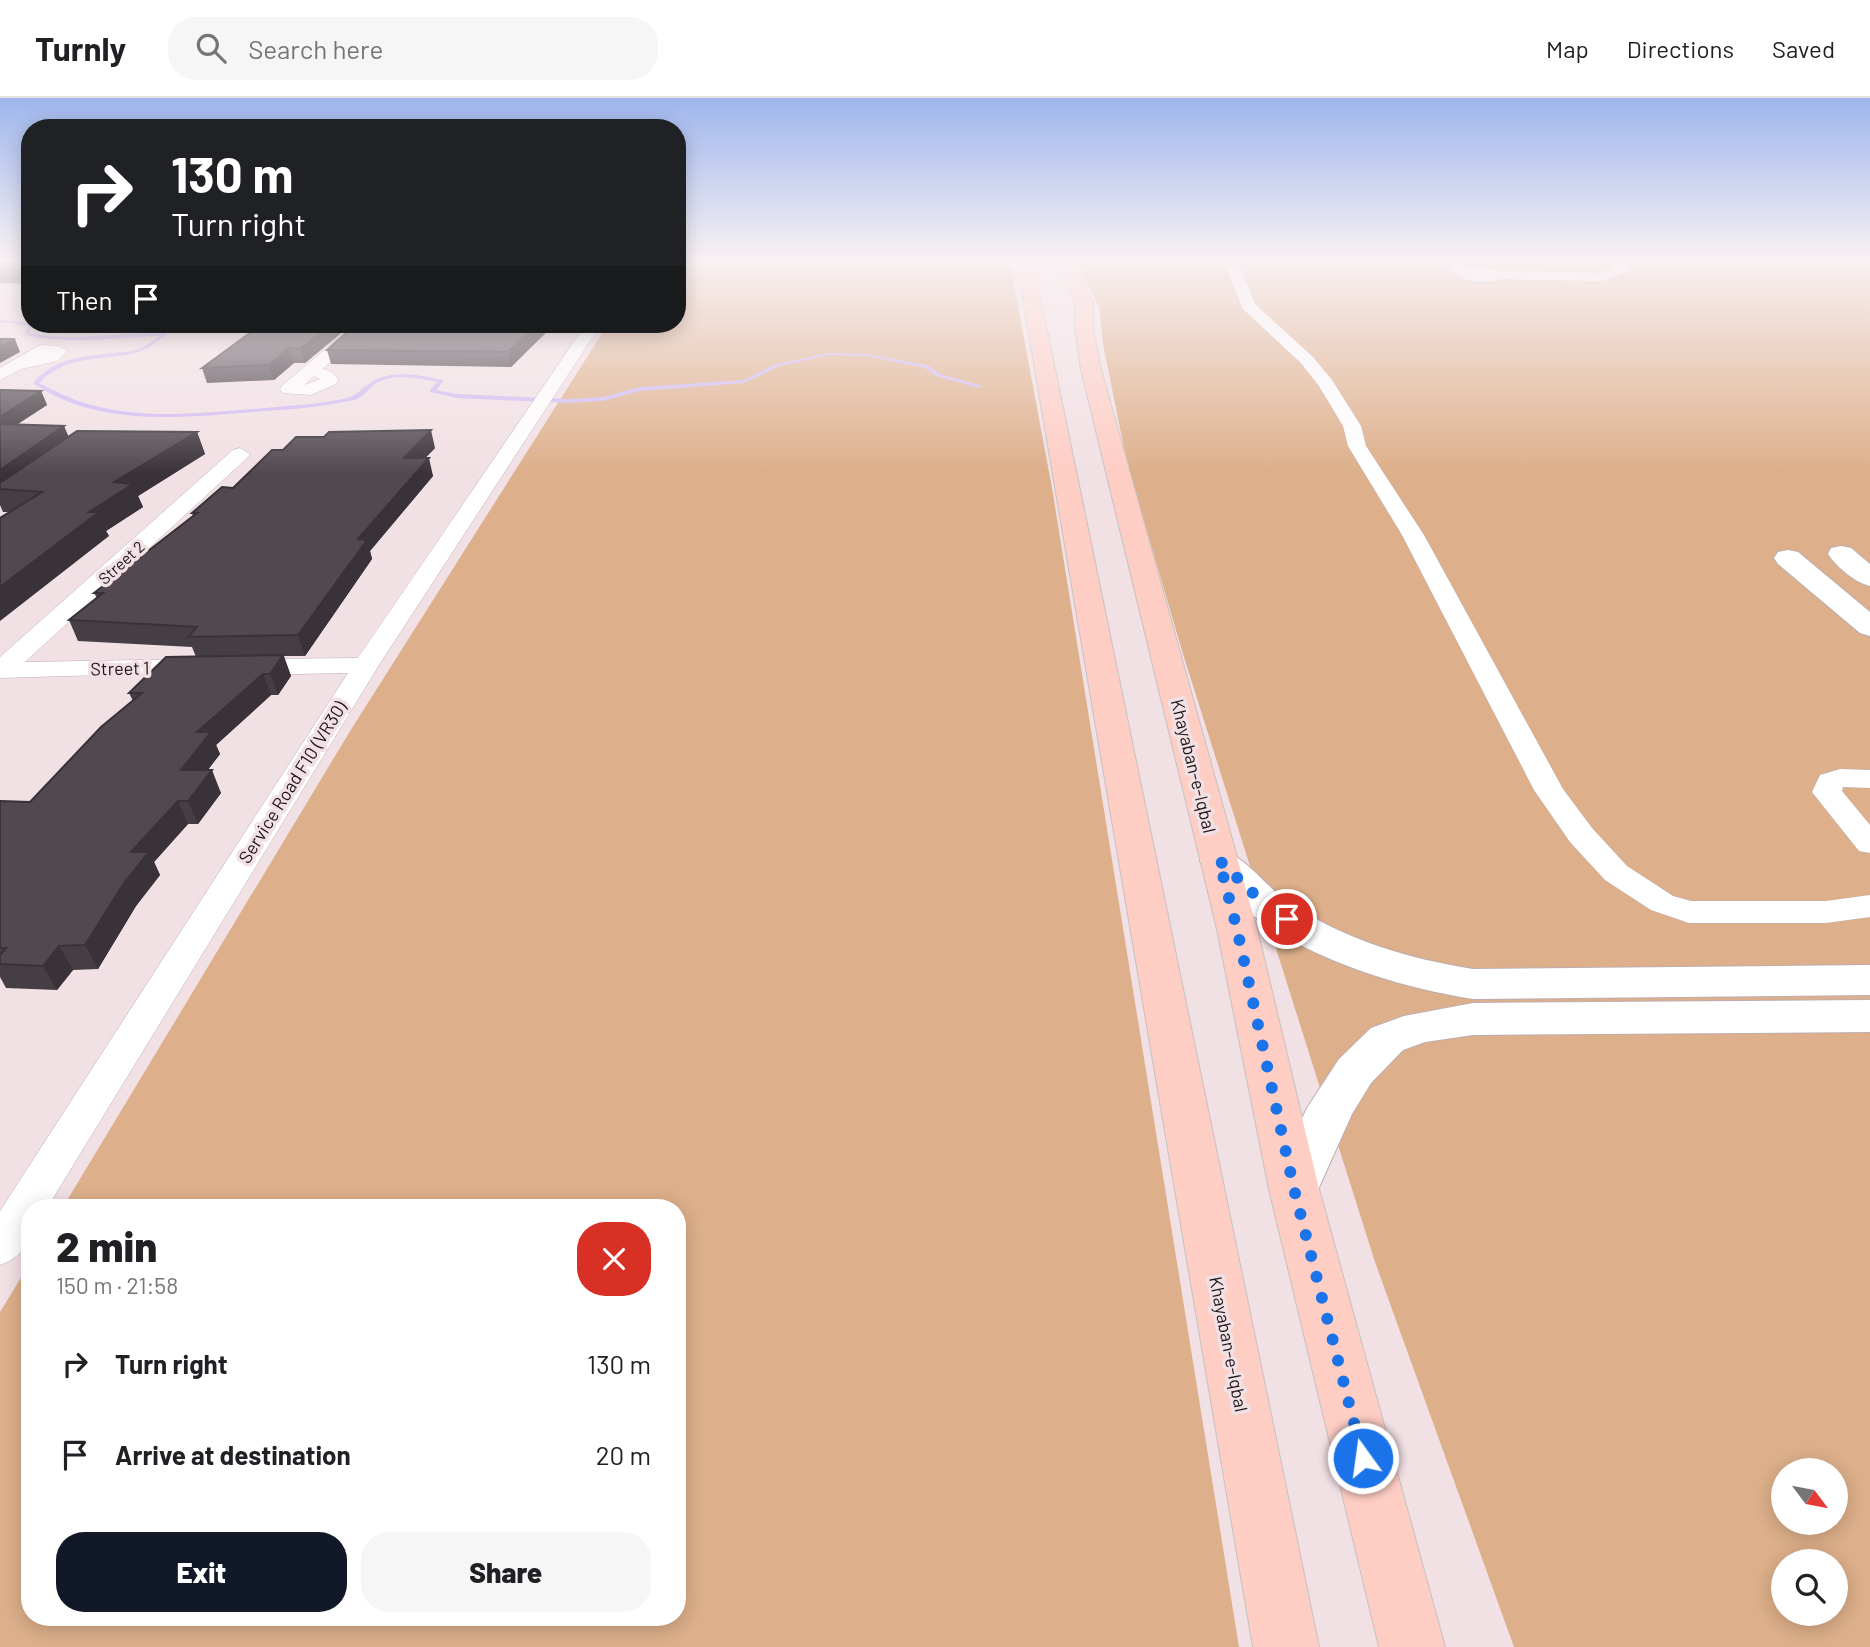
<!DOCTYPE html>
<html lang="en">
<head>
<meta charset="utf-8">
<style>
	:root { --surface:#fff; --page:#f6f6f6; --text:#202124; --muted:#757577; --line:#e0e0e0; --accent:#111827 }
	body { margin:0; font-family:Barlow,sans-serif; background:var(--page); color:var(--text); height:100vh; display:flex; flex-direction:column; font-size:26px; white-space:nowrap }
	* { box-sizing:border-box; margin:0 }
	p { font-size:23px; color:var(--muted) }
	.icon { flex:none; width:38px; height:38px; fill:none; stroke:currentColor; stroke-width:2; stroke-linecap:round; stroke-linejoin:round }
	.map { position:relative; flex:1; overflow:hidden }
	.sheet { position:absolute; left:21px; top:1101px; width:665px; height:427px; display:flex; flex-direction:column; background:var(--surface); border-radius:28px; box-shadow:0 4px 18px #0003 }
	.sheet>* { flex:none }
	.guide { position:absolute; left:21px; top:21px; width:665px; height:214px; border-radius:28px; box-shadow:0 4px 18px #0003; background:#202124; color:#fff; overflow:hidden }
	.needle { width:46px; rotate:122deg }
	.tools { position:absolute; left:1771px; top:1360px; display:grid; gap:14px }
	.tools a { display:grid; place-items:center; width:77px; height:77px; border-radius:50%; background:var(--surface); box-shadow:0 4px 18px #0003; font-size:35px }
	.pin { position:absolute; display:grid; place-items:center; width:60px; height:60px; color:#fff; margin:-30px; border:4px solid #fff; border-radius:50%; box-shadow:0 2px 7px #0007 }
	.me { position:absolute; width:77px; margin:-38px; rotate:346deg; stroke-linejoin:round; filter:drop-shadow(0 0 5px #0008) }
	.turn { display:flex; align-items:center; gap:24px; height:147px; padding:0 35px; font-size:32px }
	.turn .icon { width:91px; height:91px; stroke-width:2.5 }
	.turn b { display:block; font-size:49px; line-height:60px }
	.then { display:flex; align-items:center; height:66px; padding:0 35px; background:#0003; gap:14px; font-size:26px }
	.round { display:grid; place-items:center; flex:none; width:74px; height:74px; border-radius:28px; background:var(--page) }
	.head { display:flex; align-items:center; justify-content:space-between; height:119px; padding:0 35px }
	h1 { font-size:42px; font-weight:800; line-height:52px }
	.button { display:flex; gap:14px; margin-top:auto; padding:14px 35px }
	.button a { flex:1; height:80px; border-radius:28px; background:var(--accent); color:#fff; font-size:28px; font-weight:800; line-height:80px; text-align:center }
	.button a+a { background:var(--page); color:var(--text) }
	ul { padding:0; list-style:none }
	li { display:flex; align-items:center; gap:21px; height:91px; padding:0 35px }
	li div { flex:1 }
	li b { display:block; font-size:26px }
	li em { font-style:normal }
	header { display:flex; align-items:center; gap:42px; box-sizing:border-box; height:98px; padding:0 35px; background:var(--surface); border-bottom:2px solid var(--line) }
	header strong { font-size:33px }
	nav { display:flex; gap:38px; margin-inline-start:auto; font-size:24px }
	.search { width:490px; height:63px; background:var(--page); display:flex; align-items:center; gap:18px; box-sizing:border-box; padding:0 24px; border-radius:28px; color:var(--muted); font-size:26px }
	.map>svg:first-child { display:block }
	.green { fill:#ddaf8a; fill-rule:evenodd }
	.lines { fill:none; stroke-linecap:round; stroke-linejoin:round }
	.stream { fill:#cfb9f4; fill-rule:evenodd }
	.street-casing { stroke:#bdaeb2; stroke-width:1 }
	.secondary-casing { stroke:#bdaeb2; stroke-width:2 }
	.primary-casing { stroke:#c4c2c3; stroke-width:2 }
	.street { fill:#fff; fill-rule:evenodd }
	.secondary { fill:#fff; fill-rule:evenodd }
	.primary { fill:#fecdc4; fill-rule:evenodd }
	.wall { fill:#463e45 }
	.shaded-wall { fill:#393238 }
	.building { fill:#514850; stroke:#393238; stroke-width:2 }
	.route { stroke:#1a73e8; stroke-width:12; stroke-dasharray:0 21.6 }
	.labels { text-anchor:middle; dominant-baseline:central; stroke-width:7; stroke-linejoin:round; paint-order:stroke }
	.far-street-label { font-size:16px; fill:#1c1618; stroke:#f1e0e4 }
	.street-label { font-size:18px; fill:#1c1618; stroke:#f1e0e4 }
</style>
</head>
<body>
<header>
<strong>Turnly</strong>
<div class="search"><svg class="icon" aria-label="search" viewBox="0 0 24 24"><circle cx="10" cy="10" r="6"/><path d="M15 15l6 6"/></svg>Search here</div>
<nav><a>Map</a><a>Directions</a><a>Saved</a></nav>
</header>
<div class="map">
<svg width="1870" height="1549" viewBox="0 0 1870 1549">
	<rect width="100%" height="100%" fill="#f1e0e4"/>
	<path class="green" d="M677,160H1009L1052,390L1239,1549H0V1214L30,1165V1519H677V1110L63,1109L352,630L608,226H677Z
		M1075,160H1870V1549H1514L1375,1164L1183,556L1127,365L1103,246L1099,209ZM1783,1372H1836V1424H1783ZM1783,1463H1836V1516H1783Z"/>
	<g class="lines">
		<path class="stream" d="M0,222L30,225L32,229L29,235C76,245 120,233 167,235V237C157,243 149,251 138,254C102,264 68,255 39,285C55,293 71,301 88,306C141,322 199,315 253,311C283,308 314,307 343,301C358,298 359,292 370,285C391,271 419,277 443,282V284L436,292L457,296L568,301L603,299L640,289L743,282L776,266L829,255L867,256L927,267L940,276L982,288L979,290L936,278L925,270L867,258L829,257L780,268L744,285L640,293L603,303L568,305L457,300L430,294V292L437,284C417,280 393,275 375,286C369,290 365,297 359,300C354,303 348,303 343,304C313,310 283,312 252,314C181,320 96,329 33,285C56,259 82,259 114,255C123,254 133,254 141,250C147,247 153,242 159,238C114,240 69,247 24,237L28,229L26,227L0,224Z"/>
		<g class="street-casing">
			<path id="street" d="M867,160L1063,162L1070,166L1063,170L874,164Z
				M1219,160H1231L1241,172L1255,206L1313,259L1332,282L1361,328L1366,348L1424,437L1563,691L1592,730L1627,768L1673,798L1691,803H1826L1870,797V819L1826,825H1689L1651,812L1605,782L1570,744L1534,692L1402,437L1348,348L1343,328L1319,288L1301,265L1243,211L1227,172Z
				M1614,160H1626L1628,173L1603,183L1500,181L1493,177L1500,173L1602,175L1614,171Z
				M355,226H372L322,271C330,272 334,275 338,282L336,286L311,297L283,295L280,291L283,287ZM314,278L320,281L304,287Z
				M586,226H601L379,567L47,1110H30C30,1137 29,1157 0,1167V1113L348,575L246,577L237,574L233,569L237,564L246,561L358,560Z
				M40,247L59,248L67,253L58,263L21,271L0,282V270Z
				M240,350L250,356L247,360L25,564L198,561L207,564L211,569L207,574L0,580V559L233,352Z
				M1840,671L1870,672V690L1843,689L1842,693L1870,727V755L1859,753L1812,694L1820,677Z"/>
		</g>
		<g class="secondary-casing">
			<path id="secondary" d="M1439,160H1456L1470,171L1500,172L1508,177C1501,185 1470,185 1460,179C1452,175 1444,166 1439,160Z
				M1841,448L1851,450L1870,466V488C1854,484 1837,469 1828,456L1831,450Z
				M1788,452L1798,454L1870,514V538L1860,535L1778,466L1774,460L1778,454Z
				M1219,751C1248,759 1266,790 1291,806C1346,842 1409,861 1473,871L1870,867V897L1473,901C1379,886 1256,846 1200,763L1206,755Z
				M1870,902V934L1473,937L1425,944L1403,952L1371,985L1352,1016L1312,1105L1294,1111L1276,1105L1269,1091L1307,1010L1339,961L1371,930L1404,918L1473,905Z"/>
		</g>
		<g class="primary-casing">
			<path id="primary" d="M1016,160H1032L1319,1549H1253Z
				M1052,160H1068L1082,180L1093,205V230L1101,271L1257,831L1319,1091L1445,1549H1379L1269,1091L1217,831L1081,271L1075,230V205L1066,180Z"/>
		</g>
		<use href="#street" class="street"/>
		<use href="#secondary" class="secondary"/>
		<use href="#primary" class="primary"/>
	</g>
	<path class="wall" d="M0,160H30V186L0,185Z
		M352,226L305,265H294L274,282L207,285L202,270Z
		M548,231L511,269L331,266L327,252Z
		M0,292L41,293L47,307L18,326L64,328L68,339L197,334L205,356L138,398L143,409L106,433L109,438L10,414H3L0,407Z
		M435,350L425,360L433,378L370,453L372,461L305,558H284L291,578L278,597H271L216,647L220,656L208,672L221,695L198,726H188L154,764L160,777L136,808L98,871L73,872L57,892L6,890L0,879V703L30,704L133,603L129,595L196,559L192,549L78,543L69,522L97,500L94,495L193,418L192,415L233,390Z"/>
	<path class="shaded-wall" d="M332,226H352L305,265L300,251Z
		M537,226H555L511,269L508,254Z
		M15,241L20,254L0,265V249Z
		M289,250L294,265L274,282L269,267Z
		M41,293L47,307L0,337V319Z
		M64,328L70,342L0,391V372Z
		M431,332L435,350L408,378L404,360Z
		M197,334L205,356L138,398L143,409L106,433L109,438L0,523V488L89,414L114,384Z
		M429,360L433,378L370,453L372,461L305,558L298,537L358,441Z
		M283,557L291,578L278,597L270,576Z
		M263,576L271,597L216,647L220,656L190,694L181,672L197,634Z
		M212,672L221,695L198,726L188,703Z
		M178,703L188,726L154,764L160,777L136,808L98,871L85,847L131,754Z
		M59,848L73,872L57,892L43,868Z"/>
	<path class="building" d="M0,160H30V173H0Z
		M262,226H332L300,251L289,250L269,267L202,270Z
		M356,226H537L508,254L327,252Z
		M0,241H15L0,249Z
		M0,292L41,293L0,319Z
		M0,326L64,328L0,372Z
		M431,332L404,360H429L358,441L367,442L298,537L188,539L197,529L69,522L103,495H94L197,415H192L222,389L233,390L272,352H283L296,339H324L329,334Z
		M77,333L197,334L114,384L133,386L89,414H99L0,489V420L42,394L0,391V385Z
		M283,557L270,576H263L197,634H211L181,672H212L188,703H178L131,754H149L124,785L85,847L59,848L43,868L0,866V857L6,850H0V703L30,704L101,629L142,595H129L166,559Z"/>
	<linearGradient id="sky" x2="0" y2="1"><stop stop-color="#9eb6ed"/><stop offset="0.43" stop-color="#f9f1f3"/><stop offset="1" stop-color="#f9f1f3" stop-opacity="0"/></linearGradient>
	<rect width="1870" height="376" fill="url(#sky)"/>
	<g class="lines">
		<path class="route" d="M1287,821L1257,799L1219,762L1237,831L1294,1091L1363,1360"/>
	</g>
	<g class="labels">
		<g class="far-street-label">
			<text transform="translate(121 464) rotate(-42)">Street 2</text>
		</g>
		<g class="street-label">
			<text transform="translate(120 570) rotate(-1)">Street 1</text>
			<text transform="translate(1194 668) rotate(76)">Khayaban-e-Iqbal</text>
			<text transform="translate(292 684) rotate(-58)">Service Road F10 (VR30)</text>
			<text transform="translate(1229 1246) rotate(79)">Khayaban-e-Iqbal</text>
		</g>
	</g>
</svg>
<div class="tools">
<a><svg class="needle" viewBox="-14 -14 28 28"><path d="M0-13l5 13h-10z" fill="#e53935"/><path d="M0 13l5-13h-10z" fill="#757577"/></svg></a>
<a><svg class="icon" aria-label="search" viewBox="0 0 24 24"><circle cx="10" cy="10" r="6"/><path d="M15 15l6 6"/></svg></a>
</div>
<div class="pin" style="left:1287px;top:821px;background:#d93025"><svg class="icon" aria-label="arrive" viewBox="0 0 24 24"><path d="M6 21V4h12l-3 4 3 4H6"/></svg></div>
<svg class="me" style="left:1363px;top:1360px" viewBox="-20 -20 40 40"><circle r="17" fill="#1a73e8" stroke="#fff" stroke-width="3"/><path d="M0-11L8 9 0 5-8 9z" fill="#fff"/></svg>
<div class="guide">
<div class="turn"><svg class="icon" aria-label="right" viewBox="0 0 24 24"><path d="M7 20v-9h11M14 6l5 5-5 5"/></svg><div><b>130 m</b>Turn right</div></div>
<div class="then">Then<svg class="icon" aria-label="arrive" viewBox="0 0 24 24"><path d="M6 21V4h12l-3 4 3 4H6"/></svg></div>
</div>
<section class="sheet">
<div class="head"><div><h1>2 min</h1><p>150 m · 21:58</p></div><a class="round" style="background:#d93025;color:#fff"><svg class="icon" aria-label="close" viewBox="0 0 24 24"><path d="M6 6l12 12M18 6L6 18"/></svg></a></div>
<ul>
<li><svg class="icon" aria-label="right" viewBox="0 0 24 24"><path d="M7 20v-9h11M14 6l5 5-5 5"/></svg><div><b>Turn right</b></div><em>130 m</em></li>
<li><svg class="icon" aria-label="arrive" viewBox="0 0 24 24"><path d="M6 21V4h12l-3 4 3 4H6"/></svg><div><b>Arrive at destination</b></div><em>20 m</em></li>
</ul>
<div class="button"><a>Exit</a><a>Share</a></div>
</section>
</div>
</body>
</html>
